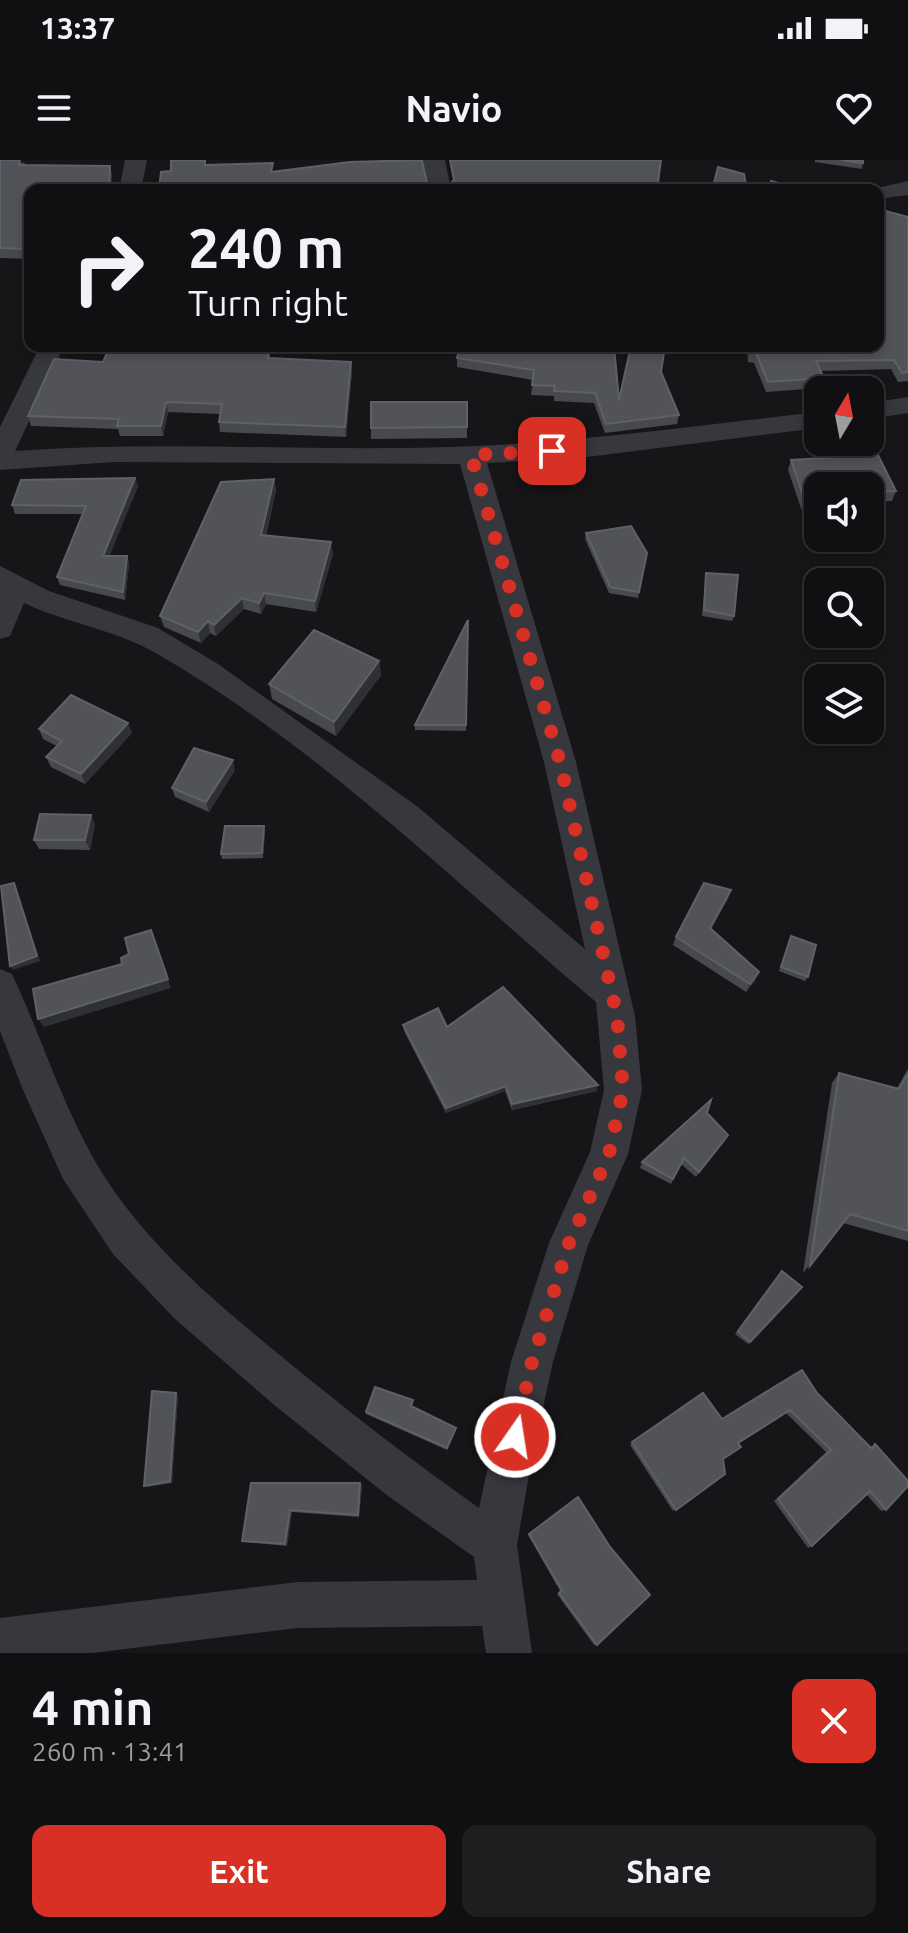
<!DOCTYPE html>
<html lang="en">
<head>
<meta charset="utf-8">
<style>
	:root { --surface:#101012; --page:#1e1e20; --text:#f1f3f6; --muted:#9c9d9f; --line:#303032; --accent:#d93025 }
	body { margin:0; font-family:Ubuntu,sans-serif; background:var(--page); color:var(--text); height:100vh; display:flex; flex-direction:column; font-size:30px; white-space:nowrap }
	* { box-sizing:border-box; margin:0 }
	p { font-size:26px; color:var(--muted) }
	.icon { flex:none; width:44px; height:44px; fill:none; stroke:currentColor; stroke-width:2; stroke-linecap:round; stroke-linejoin:round }
	.map { position:relative; height:1493px; overflow:hidden }
	.drawer { display:flex; flex-direction:column; background:var(--surface); flex:1 }
	.drawer>* { flex:none }
	.hud { position:absolute; left:24px; top:24px; width:860px; height:168px; border-radius:16px; box-shadow:0 4px 12px #0003,0 0 0 2px var(--line); background:#101012; color:var(--text); overflow:hidden }
	.needle { width:52px; rotate:10deg }
	.buttons { position:absolute; left:804px; top:216px; display:grid; gap:16px }
	.buttons a { display:grid; place-items:center; width:80px; height:80px; border-radius:16px; background:var(--surface); box-shadow:0 4px 12px #0003,0 0 0 2px var(--line); font-size:40px }
	.pin { position:absolute; display:grid; place-items:center; width:68px; height:68px; color:#fff; margin:-34px; border-radius:16px; box-shadow:0 4px 12px #0006 }
	.me { position:absolute; width:88px; margin:-44px; rotate:13deg; stroke-linejoin:round; filter:drop-shadow(0 0 6px #0008) }
	.turn { display:flex; align-items:center; gap:28px; height:168px; padding:0 32px; font-size:36px }
	.turn .icon { width:104px; height:104px; stroke-width:2.5 }
	.turn b { display:block; font-size:56px; line-height:68px }
	.round { display:grid; place-items:center; flex:none; width:84px; height:84px; border-radius:16px; background:var(--page) }
	.overview { display:flex; align-items:center; justify-content:space-between; height:136px; padding:0 32px }
	h1 { font-size:48px; font-weight:600; line-height:60px }
	.action { display:flex; gap:16px; margin-top:auto; padding:16px 32px }
	.action a { flex:1; height:92px; border-radius:16px; background:var(--accent); color:#fff; font-size:32px; font-weight:600; line-height:92px; text-align:center }
	.action a+a { background:var(--page); color:var(--text) }
	.status { display:flex; justify-content:space-between; align-items:center; height:56px; padding:0 40px; background:var(--surface); direction:ltr }
	.status svg { height:22px; fill:currentColor }
	header { display:flex; justify-content:space-between; align-items:center; height:104px; padding:0 32px; background:var(--surface); font-size:36px; font-weight:600 }
	.map>svg:first-child { display:block }
	.lines { fill:none; stroke-linecap:round; stroke-linejoin:round }
	.street { fill:#37383d; fill-rule:evenodd }
	.wall { fill:#47494d }
	.shaded-wall { fill:#2f3033 }
	.building { fill:#525359; stroke:#5f6168; stroke-width:2 }
	.route { stroke:#d93025; stroke-width:14; stroke-dasharray:0 25.2 }
</style>
</head>
<body>
<div class="status"><b>13:37</b><svg viewBox="0 0 49 12"><path d="M0 12V9h3v3zM5 12V6h3v6zM10 12V3h3v9zM15 12V0h3v12zM26 1h20v11H26zM47 4h2v5h-2z"/></svg></div>
<header><svg class="icon" aria-label="menu" viewBox="0 0 24 24"><path d="M4 6h16M4 12h16M4 18h16"/></svg>Navio<svg class="icon" aria-label="heart" viewBox="0 0 24 24"><path d="M12 20l-8-8c-3-5 5-10 8-4 3-6 11-1 8 4z"/></svg></header>
<div class="map">
<svg width="908" height="1493" viewBox="0 0 908 1493">
	<rect width="100%" height="100%" fill="#161618"/>
	<g class="lines">
		<path class="street" d="M125,0H147L141,30H119Z
			M423,0H445L451,30H429Z
			M908,21V35L878,39V30H868Z
			M40,186H64L15,291C168,280 321,293 475,286C590,281 704,265 818,252V268L579,298L487,303L576,602L635,856L642,930L628,994L588,1085L553,1202L531,1303L517,1385L532,1493H486L482,1466L298,1468L92,1493H0V1458L298,1422L477,1420L474,1397L388,1336L273,1244L175,1159L113,1094L63,1019L23,930L0,871V809L12,814C44,882 65,955 106,1019C152,1089 216,1143 281,1196C345,1249 411,1300 479,1348L511,1202L549,1083L590,992L604,930L596,842C453,721 318,586 154,492C113,469 66,463 24,443L10,476L0,479V406L49,431L158,468L218,504L418,647L585,789L544,602L460,304L114,302L0,310V267Z
			M908,237V253L870,259V243Z"/>
	</g>
	<path class="wall" d="M0,0L25,3L24,5L110,6L112,16L111,30H30V99L0,98Z
		M815,0H863L862,9L815,2Z
		M908,57V221L898,222L891,209L821,211L824,218L821,228L766,232L754,203L748,202L747,186H878Z
		M110,186H270V198L352,212L346,277L220,272L219,262L220,254L168,252L163,276H120L118,269L31,266L28,256L103,202Z
		M614,186L619,240L661,212L679,255L677,264L605,273L594,243L554,241V236L531,235L533,220L457,207V198Z
		M467,242V278L371,279V268Z
		M791,300L896,331L892,341L870,342V326H818V360H805L788,310Z
		M274,319L276,330L266,376L333,394L316,452L266,444L261,454L244,449L216,476L210,473L201,483L164,467L160,456Z
		M138,326L109,396H127L129,404L125,440L60,425L57,417L82,354H15L12,345Z
		M586,373L647,393L638,438L609,433L585,379Z
		M706,413L734,456L732,461L702,456Z
		M468,460L466,571L415,570V565Z
		M379,501L381,515L336,576L272,539L269,524Z
		M39,569L132,573L85,624L51,607L46,597L57,586L43,579Z
		M235,610L209,652L175,637L172,628Z
		M95,664L90,690L39,689L34,680Z
		M264,666L265,671L263,698L222,699L221,694Z
		M728,739L711,769L755,821L746,832L673,785L676,777Z
		M791,776L808,817L805,821L779,811Z
		M403,865L447,867L597,931L512,950L505,931L446,953L404,871Z
		M908,909V1081L843,1063L803,1113L832,923L839,913L897,928Z
		M725,981L696,1017L681,1004L671,1024L640,1008L642,1002Z
		M782,1111L802,1127L748,1184L735,1174Z
		M817,1233L870,1287L875,1284L886,1350L881,1351L867,1335L812,1386L808,1388L774,1341L826,1292L786,1253L738,1283L723,1299L725,1314L673,1351L630,1285L632,1282Z
		M178,1235L172,1323L146,1327L144,1326Z
		M413,1242L412,1246L456,1269L447,1290L366,1254V1252Z
		M251,1323H360L362,1325L359,1357L292,1352L287,1386L245,1382L242,1381Z
		M529,1374L597,1485H594L557,1434L560,1431L528,1375Z"/>
	<path class="shaded-wall" d="M110,6L112,16L111,30H109Z
		M351,202L352,212L346,277L345,267Z
		M166,242L168,252L163,276L161,266Z
		M135,318L138,326L106,405L103,396Z
		M274,319L276,330L263,387L261,375Z
		M331,382L333,394L316,452L315,441Z
		M127,396L129,404L125,440L123,432Z
		M264,433L266,444L261,454L259,443Z
		M242,438L244,449L216,476L214,465Z
		M208,461L210,473L201,483L198,472Z
		M379,501L381,515L336,576L334,562Z
		M128,563L132,573L85,624L81,614Z
		M233,600L235,610L209,652L206,642Z
		M91,655L95,664L90,690L85,680Z
		M264,666L265,671L263,698L262,693Z
		M14,723L16,728L40,801L13,810L10,806Z
		M731,730L728,739L707,777L710,768Z
		M151,770L171,828L44,867L38,859L168,819Z
		M759,812L755,821L746,832L750,824Z
		M598,925L597,931L512,950V944Z
		M506,926L505,931L446,953V948Z
		M728,975L725,981L696,1017L699,1012Z
		M176,1233L178,1235L172,1323L170,1321Z
		M360,1323L362,1325L359,1357L358,1355Z
		M290,1350L292,1352L287,1386L285,1384Z"/>
	<path class="building" d="M0,0H20L19,5L110,6L109,30H30V89L0,88Z
		M171,0H205V5L273,3L271,12L350,2L422,0L427,23H451L454,20L450,0H661L657,30H159L161,12L171,11Z
		M841,0H863V3Z
		M718,7L744,14L747,30H712Z
		M771,21L805,30H769Z
		M878,49L908,57V212L902,213L894,200L816,201L824,218L768,222L756,193H750V186H878Z
		M110,186H268V198L351,202L345,267L219,262L222,244L166,242L161,266H117L119,259L28,256L54,199L103,202Z
		M460,186H614L619,240L631,186H665L661,212L679,255L606,264L595,233L554,231L555,226L532,225L534,210L457,198Z
		M371,242H467V267L371,268Z
		M878,295L896,331L870,332V326H818V350H808L791,300Z
		M135,318L103,396H127L123,432L57,417L86,346L12,345L21,320Z
		M274,319L261,375L331,382L315,441L264,433L259,443L242,438L214,465L208,461L198,472L160,456L221,322Z
		M631,366L647,393L639,432L610,427L586,373Z
		M706,413L738,415L734,456L704,450Z
		M468,460L466,565H415Z
		M314,470L379,501L334,562L269,524Z
		M71,535L128,563L81,614L46,597L62,581L39,569Z
		M194,588L233,600L206,642L172,628Z
		M40,654L91,655L85,680H34Z
		M225,666H264L262,693L221,694Z
		M14,723L37,796L10,806L1,726Z
		M704,723L731,730L710,768L759,812L750,824L676,777Z
		M151,770L168,819L38,859L33,829L122,804L121,798L129,794L125,778Z
		M791,776L816,785L808,817L781,807Z
		M503,827L598,925L512,944L506,926L446,948L403,865L438,848L447,867Z
		M839,913L899,929L908,913V1071L850,1054L810,1106Z
		M711,940L707,953L728,975L699,1012L684,998L673,1019L642,1002Z
		M782,1111L802,1127L750,1182L738,1171Z
		M802,1210L817,1233L872,1289L875,1284L908,1321V1326L886,1350L870,1331L812,1386L778,1339L831,1290L790,1250L738,1283L741,1287L723,1299L725,1314L676,1350L632,1282L703,1233L722,1259Z
		M375,1227L413,1240L411,1246L456,1268L447,1288L366,1252Z
		M152,1231L176,1233L170,1321L144,1326Z
		M251,1323H360L358,1355L290,1350L285,1384L242,1381Z
		M578,1337L610,1387L650,1435L597,1485L559,1433L562,1430L529,1374Z"/>
	<g class="lines">
		<path class="route" d="M515,1277L532,1202L569,1083L609,994L623,930L617,856L560,602L471,295L552,291"/>
	</g>
</svg>
<div class="buttons">
<a><svg class="needle" viewBox="-14 -14 28 28"><path d="M0-13l5 13h-10z" fill="#e53935"/><path d="M0 13l5-13h-10z" fill="#9c9d9f"/></svg></a>
<a><svg class="icon" aria-label="sound" viewBox="0 0 24 24"><path d="M4 9h4l5-4v14l-5-4H4zM17 9q2 3 0 6"/></svg></a>
<a><svg class="icon" aria-label="search" viewBox="0 0 24 24"><circle cx="10" cy="10" r="6"/><path d="M15 15l6 6"/></svg></a>
<a><svg class="icon" aria-label="layers" viewBox="0 0 24 24"><path d="M12 4l9 5-9 5-9-5zM3 14l9 5 9-5"/></svg></a>
</div>
<div class="pin" style="left:552px;top:291px;background:#d93025"><svg class="icon" aria-label="arrive" viewBox="0 0 24 24"><path d="M6 21V4h12l-3 4 3 4H6"/></svg></div>
<svg class="me" style="left:515px;top:1277px" viewBox="-20 -20 40 40"><circle r="17" fill="#d93025" stroke="#fff" stroke-width="3"/><path d="M0-11L8 9 0 5-8 9z" fill="#fff"/></svg>
<div class="hud">
<div class="turn"><svg class="icon" aria-label="right" viewBox="0 0 24 24"><path d="M7 20v-9h11M14 6l5 5-5 5"/></svg><div><b>240 m</b>Turn right</div></div>
</div>
</div>
<section class="drawer">
<div class="overview"><div><h1>4 min</h1><p>260 m · 13:41</p></div><a class="round" style="background:#d93025;color:#fff"><svg class="icon" aria-label="close" viewBox="0 0 24 24"><path d="M6 6l12 12M18 6L6 18"/></svg></a></div>
<div class="action"><a>Exit</a><a>Share</a></div>
</section>
</body>
</html>
